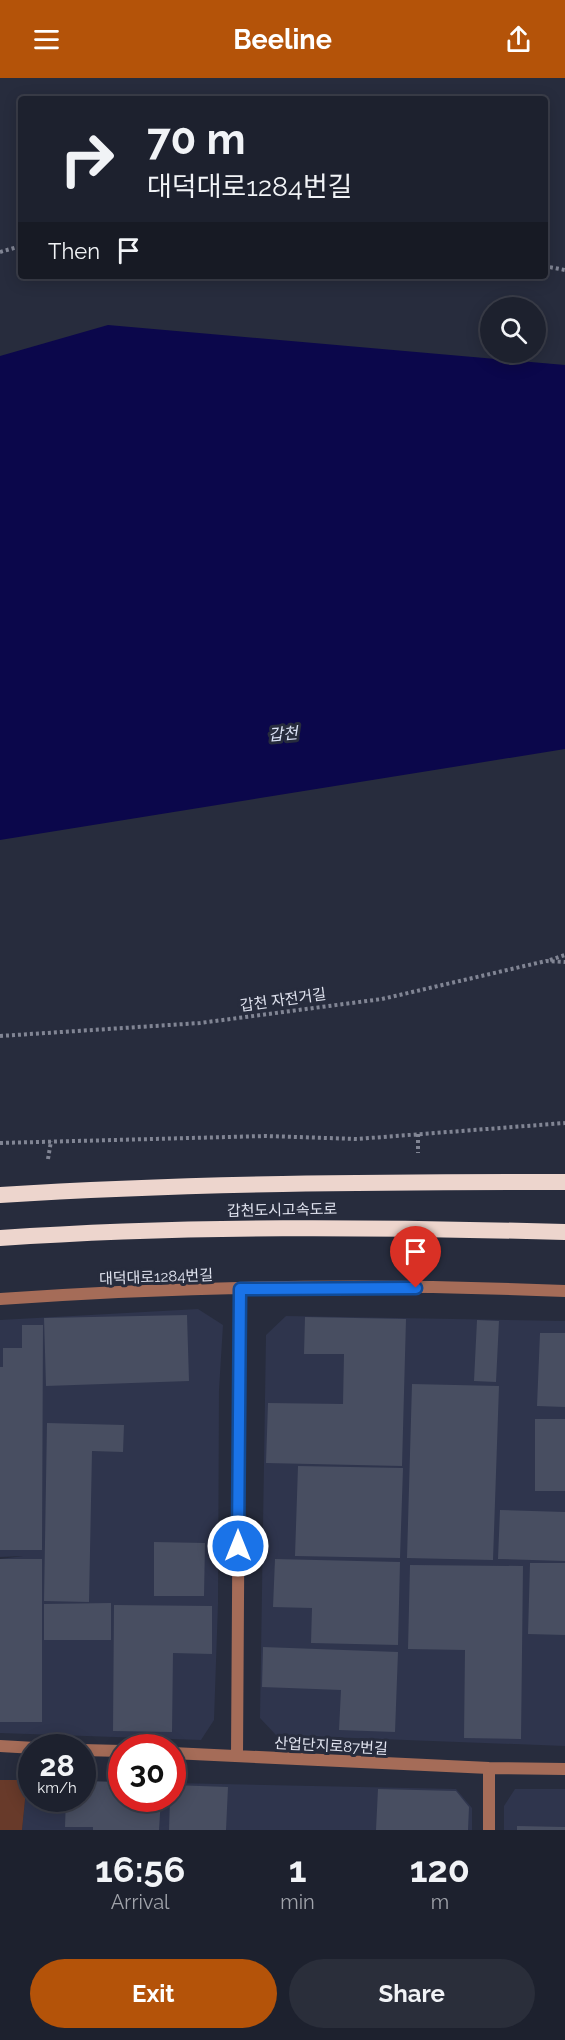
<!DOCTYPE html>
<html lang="en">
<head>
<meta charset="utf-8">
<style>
	:root { --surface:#1d212e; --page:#2a2e3a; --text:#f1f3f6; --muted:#a0a3aa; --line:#3b3e4a; --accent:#b45309 }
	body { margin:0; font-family:Raleway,"Noto Sans KR",sans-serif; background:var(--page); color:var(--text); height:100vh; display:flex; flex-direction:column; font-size:22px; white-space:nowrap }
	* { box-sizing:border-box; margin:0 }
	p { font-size:20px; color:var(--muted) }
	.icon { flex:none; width:33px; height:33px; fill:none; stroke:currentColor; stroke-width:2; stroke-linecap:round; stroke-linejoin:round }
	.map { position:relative; height:1752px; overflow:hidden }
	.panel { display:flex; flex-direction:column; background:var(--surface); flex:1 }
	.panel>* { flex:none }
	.guide { position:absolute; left:18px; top:18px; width:530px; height:183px; border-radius:6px; box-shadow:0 3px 15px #0003,0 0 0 2px var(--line); background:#1d212e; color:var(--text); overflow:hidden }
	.fabs { position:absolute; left:480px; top:219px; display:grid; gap:12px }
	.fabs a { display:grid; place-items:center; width:66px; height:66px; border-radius:50%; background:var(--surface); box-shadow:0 3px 15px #0003,0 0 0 2px var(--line); font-size:30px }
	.speed { position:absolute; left:18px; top:1656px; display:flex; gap:12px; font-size:30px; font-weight:700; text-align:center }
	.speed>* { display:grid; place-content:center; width:78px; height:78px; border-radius:50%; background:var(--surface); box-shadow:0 3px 15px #0003,0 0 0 2px var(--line); line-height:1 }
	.speed small { font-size:15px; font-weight:400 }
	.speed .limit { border:9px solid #d22; background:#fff; color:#111 }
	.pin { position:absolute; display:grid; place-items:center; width:51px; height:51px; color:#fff; margin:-62px -26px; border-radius:50% 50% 50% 0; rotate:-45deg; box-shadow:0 0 6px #0007 }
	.pin .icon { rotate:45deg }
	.me { position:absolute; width:66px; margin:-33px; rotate:0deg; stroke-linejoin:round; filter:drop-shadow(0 0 4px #0008) }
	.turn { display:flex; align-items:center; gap:21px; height:126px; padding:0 30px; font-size:27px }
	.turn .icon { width:78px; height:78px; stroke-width:2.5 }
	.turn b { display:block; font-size:42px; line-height:51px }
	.then { display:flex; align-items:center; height:57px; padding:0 30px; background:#0003; gap:12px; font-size:22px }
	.eta { display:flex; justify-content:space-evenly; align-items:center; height:102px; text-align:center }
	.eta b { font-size:36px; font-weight:700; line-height:42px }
	.primary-button { display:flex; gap:12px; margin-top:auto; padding:12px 30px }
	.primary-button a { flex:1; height:69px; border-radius:36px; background:var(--accent); color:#fff; font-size:24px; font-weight:700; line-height:69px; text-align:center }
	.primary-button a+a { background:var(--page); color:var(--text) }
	header { display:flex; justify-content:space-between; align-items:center; height:78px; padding:0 30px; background:var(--accent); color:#fff; font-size:27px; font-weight:700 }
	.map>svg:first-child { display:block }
	.built { fill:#2f354d }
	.green { fill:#683a2a }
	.water { fill:#0b074b }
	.building { fill:#484e61 }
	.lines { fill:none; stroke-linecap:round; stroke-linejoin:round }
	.path { stroke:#818594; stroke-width:4; stroke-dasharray:3 3; stroke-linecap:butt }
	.minor { stroke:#a56c58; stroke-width:12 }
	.trunk { stroke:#edd5cd; stroke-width:16 }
	.route-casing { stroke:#114b97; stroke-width:15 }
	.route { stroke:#1a73e8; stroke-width:10 }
	.labels { text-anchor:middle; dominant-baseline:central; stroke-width:6; stroke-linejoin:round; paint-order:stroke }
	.street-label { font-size:15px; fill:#e0e3ef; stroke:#272c3d }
	.water-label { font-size:16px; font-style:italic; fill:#dbe2f6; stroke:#272c3d }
</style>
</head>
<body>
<header><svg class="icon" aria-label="menu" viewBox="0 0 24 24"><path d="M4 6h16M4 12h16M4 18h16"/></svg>Beeline<svg class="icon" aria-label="share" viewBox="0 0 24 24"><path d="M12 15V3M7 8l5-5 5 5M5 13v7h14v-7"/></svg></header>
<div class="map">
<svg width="565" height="1752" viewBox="0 0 565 1752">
	<rect width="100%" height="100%" fill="#272c3d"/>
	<path class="built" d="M198,1231L223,1247L219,1312L218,1526L214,1642L201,1662L0,1655V1481L23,1478L0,1479V1242Z
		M286,1238L565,1243V1668L276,1657L260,1640L266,1257Z
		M27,1702H31L32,1720H172L173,1705L456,1711L472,1730V1752H22Z
		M515,1711H565V1752H504V1728Z"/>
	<path class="green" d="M0,1702H27L22,1752H0Z"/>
	<path class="water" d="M108,247L565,287V671L0,762V278Z"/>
	<path class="building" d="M187,1237L189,1303L46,1308L44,1240Z
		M305,1239L406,1241L402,1388L266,1385L268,1325L343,1326L344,1276H304Z
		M477,1242L499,1243L496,1304L474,1303Z
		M22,1247H43L42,1472H0V1289H3V1270H22Z
		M540,1255H565V1329L537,1328Z
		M412,1306L499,1308L493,1482L407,1480Z
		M535,1341H565V1413H535Z
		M47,1345L124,1347L123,1374L92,1373L89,1524L44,1523Z
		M298,1388L403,1390L400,1480L295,1478Z
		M500,1432L565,1434V1483L498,1481Z
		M154,1464L205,1465L204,1518H154Z
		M0,1481H42V1644H0Z
		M275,1481L400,1484L398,1567L311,1565L312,1530L273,1529Z
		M530,1485H565V1557L528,1556Z
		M410,1487L523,1488L521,1661L464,1660L465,1572L408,1571Z
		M111,1525V1562H44V1526Z
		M114,1527L212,1528V1576L173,1575L172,1654L113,1653Z
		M263,1569L398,1574L395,1654L339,1652L341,1612L262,1609Z
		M82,1703L122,1704V1720H161L159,1752H93V1749H65L66,1720H82Z
		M172,1707L228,1709L226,1752H169L170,1720H172Z
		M378,1711L456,1713L469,1729L468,1752H376Z
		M517,1748L565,1749V1752H517Z"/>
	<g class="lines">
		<path class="path" d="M0,174L21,168
			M544,188L565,192
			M550,882L565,877
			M0,958L200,945L382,921L546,883L565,884
			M418,1056V1075
			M0,1065L266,1058L357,1061L565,1045
			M48,1081L51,1063"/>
		<path class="minor" d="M0,1221C186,1208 379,1205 565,1213
			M0,1668L35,1670
			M82,1672L122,1673
			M172,1675L489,1690L565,1691
			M237,1678L240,1211
			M489,1690V1752"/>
		<path class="trunk" d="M0,1117C188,1105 377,1104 565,1104
			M0,1160C188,1147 377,1149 565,1154"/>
	</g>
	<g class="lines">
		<g class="route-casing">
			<path id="route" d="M238,1468L240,1211L416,1210"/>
		</g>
		<use href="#route" class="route"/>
	</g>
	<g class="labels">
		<g class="street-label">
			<text transform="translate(283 922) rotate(-8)">갑천 자전거길</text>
			<text transform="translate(282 1132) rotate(-1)">갑천도시고속도로</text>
			<text transform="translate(156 1199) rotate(-2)">대덕대로1284번길</text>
			<text transform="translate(331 1668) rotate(3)">산업단지로87번길</text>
		</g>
		<g class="water-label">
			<text transform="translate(283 656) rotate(-5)">갑천</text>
		</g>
	</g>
</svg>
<div class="fabs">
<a><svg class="icon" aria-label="search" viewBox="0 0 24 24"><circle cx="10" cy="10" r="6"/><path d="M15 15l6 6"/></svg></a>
</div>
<div class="speed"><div>28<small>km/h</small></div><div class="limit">30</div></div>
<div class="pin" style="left:416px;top:1210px;background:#d93025"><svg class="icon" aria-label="arrive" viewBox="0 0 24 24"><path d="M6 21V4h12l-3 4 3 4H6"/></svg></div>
<svg class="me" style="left:238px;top:1468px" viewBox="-20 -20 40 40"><circle r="17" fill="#1a73e8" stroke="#fff" stroke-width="3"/><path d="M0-11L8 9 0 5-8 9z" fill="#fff"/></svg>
<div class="guide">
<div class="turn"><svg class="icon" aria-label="right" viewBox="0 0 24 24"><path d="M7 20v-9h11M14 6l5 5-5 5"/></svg><div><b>70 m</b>대덕대로1284번길</div></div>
<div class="then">Then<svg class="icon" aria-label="arrive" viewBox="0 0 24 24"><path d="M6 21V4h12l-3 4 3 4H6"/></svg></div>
</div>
</div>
<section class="panel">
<div class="eta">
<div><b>16:56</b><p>Arrival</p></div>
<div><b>1</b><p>min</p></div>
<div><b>120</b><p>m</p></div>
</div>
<div class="primary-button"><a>Exit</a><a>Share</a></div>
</section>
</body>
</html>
